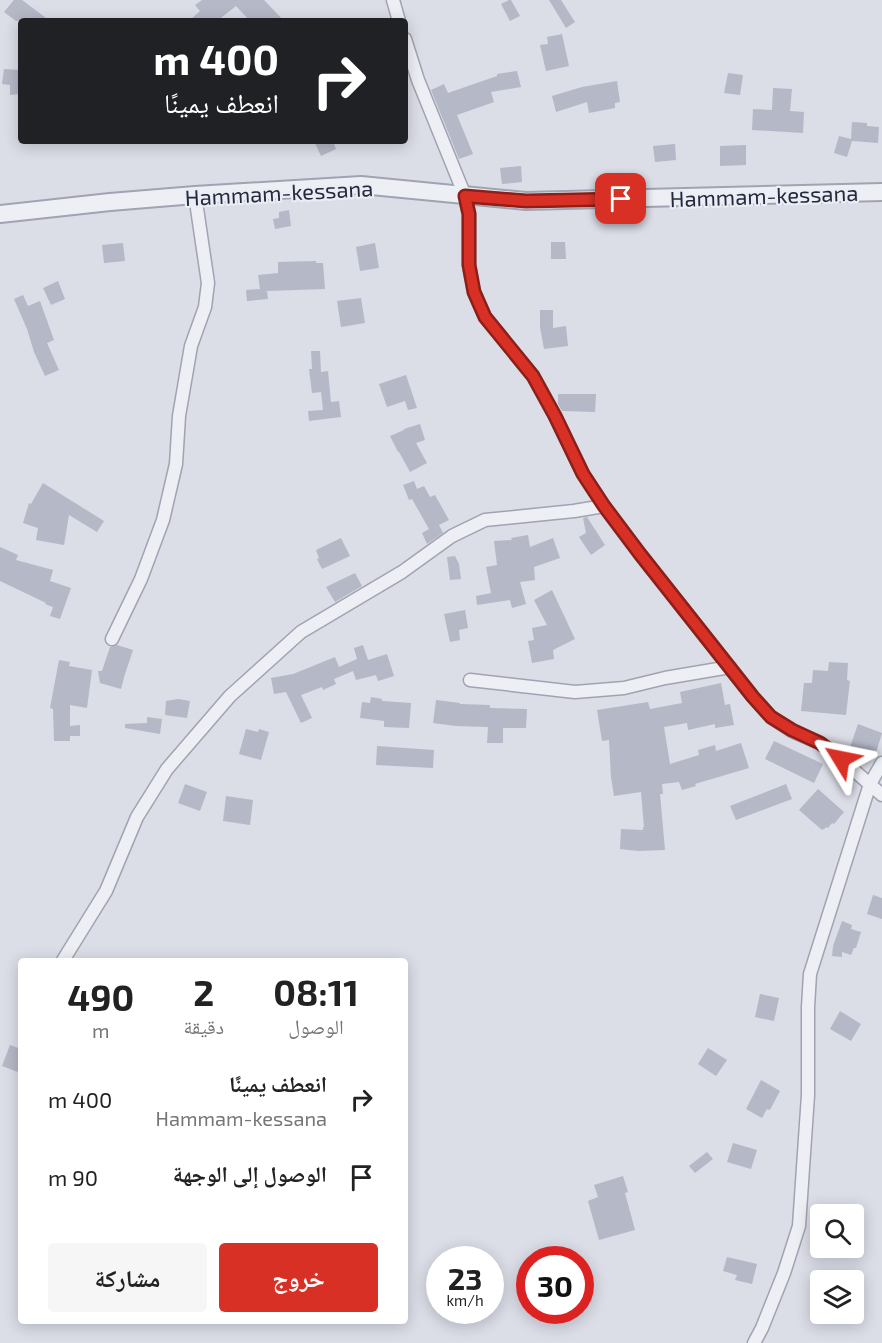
<!DOCTYPE html>
<html lang="ar">
<head>
<meta charset="utf-8">
<style>
	:root { --surface:#fff; --page:#f6f6f6; --text:#222; --muted:#767676; --accent:#d93025 }
	body { margin:0; font-family:"Exo 2","Noto Naskh Arabic",sans-serif; background:var(--page); color:var(--text); direction:rtl; height:100vh; display:flex; flex-direction:column; font-size:22px; white-space:nowrap }
	* { box-sizing:border-box; margin:0 }
	p { font-size:20px; color:var(--muted) }
	.icon { flex:none; width:33px; height:33px; fill:none; stroke:currentColor; stroke-width:2; stroke-linecap:round; stroke-linejoin:round }
	.map { position:relative; flex:1; overflow:hidden; direction:ltr }
	.panel { position:absolute; left:18px; top:958px; width:390px; height:366px; display:flex; flex-direction:column; background:var(--surface); border-radius:6px; box-shadow:0 3px 15px #0003; direction:rtl }
	.panel>* { flex:none }
	.top-card { position:absolute; left:18px; top:18px; width:390px; height:126px; border-radius:6px; box-shadow:0 3px 15px #0003; direction:rtl; background:#202124; color:#fff; overflow:hidden }
	.fabs { position:absolute; left:810px; top:1204px; display:grid; gap:12px }
	.fabs a { display:grid; place-items:center; width:54px; height:54px; border-radius:6px; background:var(--surface); box-shadow:0 3px 15px #0003; font-size:30px }
	.speed { position:absolute; left:426px; top:1246px; display:flex; gap:12px; font-size:30px; font-weight:700; text-align:center }
	.speed>* { display:grid; place-content:center; width:78px; height:78px; border-radius:50%; background:var(--surface); box-shadow:0 3px 15px #0003; line-height:1 }
	.speed small { font-size:15px; font-weight:400 }
	.speed .limit { border:9px solid #d22; background:#fff; color:#111 }
	.pin { position:absolute; display:grid; place-items:center; width:51px; height:51px; color:#fff; margin:-26px; border-radius:12px; box-shadow:0 3px 9px #0006 }
	.me { position:absolute; width:66px; margin:-33px; rotate:305deg; stroke-linejoin:round; filter:drop-shadow(0 0 4px #0008) }
	.turn { display:flex; align-items:center; gap:21px; height:126px; padding:0 30px; font-size:27px }
	.turn .icon { width:78px; height:78px; stroke-width:2.5 }
	.turn b { display:block; font-size:42px; line-height:51px }
	.eta { display:flex; justify-content:space-evenly; align-items:center; height:102px; text-align:center }
	.eta b { font-size:36px; font-weight:700; line-height:42px }
	.cta { display:flex; gap:12px; margin-top:auto; padding:12px 30px }
	.cta a { flex:1; height:69px; border-radius:6px; background:var(--accent); color:#fff; font-size:24px; font-weight:700; line-height:69px; text-align:center }
	.cta a+a { background:var(--page); color:var(--text) }
	ul { padding:0; list-style:none }
	li { display:flex; align-items:center; gap:18px; height:78px; padding:0 30px }
	li div { flex:1 }
	li b { display:block; font-size:22px }
	li em { font-style:normal }
	.map>svg:first-child { display:block }
	.building { fill:#b5b8c6 }
	.lines { fill:none; stroke-linecap:round; stroke-linejoin:round }
	.minor-casing { stroke:#a0a3b1; stroke-width:15 }
	.tertiary-casing { stroke:#a0a3b1; stroke-width:20 }
	.minor { stroke:#eeeff5; stroke-width:12 }
	.tertiary { stroke:#eeeff5; stroke-width:16 }
	.route-casing { stroke:#8d1f18; stroke-width:15 }
	.route { stroke:#d93025; stroke-width:10 }
	.labels { text-anchor:middle; dominant-baseline:central; stroke-width:4.5; stroke-linejoin:round; paint-order:stroke }
	.street-label { font-size:22px; fill:#24293d; stroke:#eaedf4 }
</style>
</head>
<body>
<div class="map">
<svg width="882" height="1343" viewBox="0 0 882 1343">
	<rect width="100%" height="100%" fill="#dbdde7"/>
	<path class="building" d="M14,0H22L50,21H16L4,12Z
		M202,0H264L284,21H250L236,6L217,21H189L200,11L195,5Z
		M509,0H511L520,16L510,21L501,4Z
		M549,0H561L575,22L566,28Z
		M562,34L569,66L546,71L540,45L548,44L547,37Z
		M4,69L21,70V94L10,95V85L2,84Z
		M517,71L521,87L491,92L494,102L457,115L473,154L459,159L431,90L444,84L448,93L497,76V74Z
		M728,73L743,75L740,95L724,93Z
		M617,81L620,102L615,103V108L589,113L587,102L556,112L552,96L582,87Z
		M773,88L792,89L790,111L804,112L803,133L752,130L753,109L772,110Z
		M852,122L867,123V126L879,127L878,143L852,141L847,157L834,153L839,136L851,139Z
		M314,141H333L336,149L321,156Z
		M675,144L676,160L655,162L653,146Z
		M746,145V165L720,166V146Z
		M521,166L522,182L502,184L500,168Z
		M289,210L291,226L275,229L273,219L279,218V212Z
		M551,242H565L566,259H551Z
		M123,243L125,261L104,263L102,245Z
		M375,243L379,268L360,271L356,247Z
		M316,261V263H323L325,289L267,291L268,299L247,301L246,290L260,289L258,275L278,273V262Z
		M58,281L65,299L51,305L43,288Z
		M23,295L28,306L40,301L54,340L47,343L59,370L45,376L34,352L27,329L14,299Z
		M361,298L365,323L341,327L337,301Z
		M540,310H553V328L566,326L568,346L544,349L540,327Z
		M311,351H320L321,372L328,371L331,402L339,401L341,417L309,421L308,411L323,410L321,392L312,393L309,369H312Z
		M406,375L417,408L408,410L405,401L387,407L379,384Z
		M558,394H596L595,412L562,411L558,404Z
		M420,424L425,440L416,443L427,463L410,472L399,452H398L390,436L404,430V429Z
		M414,481L417,489L424,486L430,497L435,495L449,520L439,525L443,533L427,544L422,533L429,529L412,499L409,500L403,485Z
		M43,483L104,521L97,532L69,515L64,545L36,540L38,528L23,523L29,503L31,504Z
		M587,517L605,545L591,555L579,537L586,533L583,518Z
		M528,535L530,547L553,538L560,558L534,567L535,580L520,582L526,604L512,608L510,600L477,605L476,596L491,593L486,567L497,565L494,541L512,540L511,538Z
		M341,538L350,556L322,569L317,559L319,558L316,550Z
		M0,547L18,555L16,560L53,570L50,581L71,588L60,619L50,616L53,607L45,604L46,603L0,581Z
		M455,556L459,564L461,579L450,580L447,557Z
		M355,573L362,586L335,602L326,587Z
		M552,590L575,639L553,650L554,659L532,663L528,641L534,640L532,628L547,625L534,600Z
		M465,610L468,628L459,630L460,640L450,642L444,614Z
		M117,645L133,650L125,674L121,689L100,683L98,671H102L110,647Z
		M363,645L368,660L387,654L394,676L378,681L376,675L356,680L353,671L334,679L336,684L323,690L322,687L301,695L312,718L301,723L286,692L274,694L271,678L293,674L335,657L339,667L357,659L354,648Z
		M59,660L70,662L69,666L92,670L87,708L70,705V726L80,725V736H70V741H54L53,709L50,708Z
		M829,662L848,663L847,680L850,681L846,715L801,711L804,683H812L813,670L828,671Z
		M721,683L725,705L730,704L734,725L715,728V724L688,730L687,723L664,727L670,764L699,755L698,750L715,745L716,751L741,743L749,768L705,781L695,784L696,786L682,790L679,782L662,784L663,794H660L665,850L638,851L620,849L621,829L643,830V827H644L641,792L614,796L611,777L609,740L602,741L597,710L648,702L650,709L682,703L680,692Z
		M371,697L382,699V701L411,703L409,728L384,727V721L360,718L362,702L370,703Z
		M178,699L190,701L187,718L165,715L166,701Z
		M436,700L460,703V704L490,705V708L527,709L526,728H503V743H487L488,727L456,726L433,723Z
		M147,717L162,719L160,734L125,728V724L147,723Z
		M858,724L882,733L875,756L850,747Z
		M246,729L258,732L259,729L269,732L261,760L239,754Z
		M774,741L823,764L814,783L765,759Z
		M377,746L434,750L433,768L376,765Z
		M185,784L207,792L200,811L178,803Z
		M786,784L792,799L736,820L730,806Z
		M818,789L844,812L834,824L832,823L828,828L827,827L822,830L799,810Z
		M226,796L253,800L250,825L223,821Z
		M873,895L882,898V919L867,914Z
		M842,921L852,925L851,929L861,932L856,948H854L851,955L842,952V957L832,956L833,946Z
		M760,994L779,998L774,1021L755,1017Z
		M840,1011L861,1024L851,1041L830,1029Z
		M10,1045L21,1049V1063L18,1072L2,1066Z
		M708,1048L727,1060L716,1076L698,1064Z
		M761,1080L780,1091L770,1110L767,1109L762,1118L746,1109Z
		M733,1143L757,1150L751,1169L727,1162Z
		M707,1152L713,1159L695,1173L689,1166Z
		M623,1176L628,1192L625,1193L635,1230L599,1240L588,1201L598,1197L594,1185Z
		M727,1257L757,1264L752,1284L735,1280L737,1275L723,1271Z"/>
	<g class="lines">
		<g class="minor-casing">
			<path id="minor" d="M393,0L399,21
				M405,39L418,80L465,196L469,214V265L474,292L485,317L533,376L555,416L583,474L604,506L640,554L753,697L771,717L792,731L820,743L841,759L882,795
				M112,639L141,579L163,520L176,464L179,416L191,346L205,307L208,283L195,195
				M470,680L575,692L624,688L665,678L730,667
				M62,962L106,891L137,817L167,769L230,696L301,632L402,572L452,536L485,520L574,511L604,506
				M754,1343L762,1328L784,1273L799,1226L808,1095V1007L810,974L870,784L882,763"/>
		</g>
		<g class="tertiary-casing">
			<path id="tertiary" d="M0,214L110,202L195,195L361,185L526,201L882,192"/>
		</g>
		<use href="#minor" class="minor"/>
		<use href="#tertiary" class="tertiary"/>
	</g>
	<g class="lines">
		<g class="route-casing">
			<path id="route" d="M621,199L526,201L465,196L469,214V265L474,292L485,317L533,376L555,416L583,474L604,506L640,554L753,697L771,717L792,730L820,743L841,759"/>
		</g>
		<use href="#route" class="route"/>
	</g>
	<g class="labels">
		<g class="street-label">
			<text transform="translate(279 192) rotate(-3)">Hammam-kessana</text>
			<text transform="translate(764 195) rotate(-2)">Hammam-kessana</text>
		</g>
	</g>
</svg>
<div class="fabs">
<a><svg class="icon" aria-label="search" viewBox="0 0 24 24"><circle cx="10" cy="10" r="6"/><path d="M15 15l6 6"/></svg></a>
<a><svg class="icon" aria-label="layers" viewBox="0 0 24 24"><path d="M12 4l9 5-9 5-9-5zM3 14l9 5 9-5"/></svg></a>
</div>
<div class="speed"><div>23<small>km/h</small></div><div class="limit">30</div></div>
<div class="pin" style="left:621px;top:199px;background:#d93025"><svg class="icon" aria-label="arrive" viewBox="0 0 24 24"><path d="M6 21V4h12l-3 4 3 4H6"/></svg></div>
<svg class="me" style="left:841px;top:759px" viewBox="-20 -20 40 40"><path d="M0-17L14 15 0 8-14 15z" fill="#d93025" stroke="#fff" stroke-width="4"/></svg>
<div class="top-card">
<div class="turn"><svg class="icon" aria-label="right" viewBox="0 0 24 24"><path d="M7 20v-9h11M14 6l5 5-5 5"/></svg><div><b>400 m</b>انعطف يمينًا</div></div>
</div>
<section class="panel">
<div class="eta">
<div><b>08:11</b><p>الوصول</p></div>
<div><b>2</b><p>دقيقة</p></div>
<div><b>490</b><p>m</p></div>
</div>
<ul>
<li><svg class="icon" aria-label="right" viewBox="0 0 24 24"><path d="M7 20v-9h11M14 6l5 5-5 5"/></svg><div><b>انعطف يمينًا</b><p>Hammam-kessana</p></div><em>400 m</em></li>
<li><svg class="icon" aria-label="arrive" viewBox="0 0 24 24"><path d="M6 21V4h12l-3 4 3 4H6"/></svg><div><b>الوصول إلى الوجهة</b></div><em>90 m</em></li>
</ul>
<div class="cta"><a>خروج</a><a>مشاركة</a></div>
</section>
</div>
</body>
</html>
